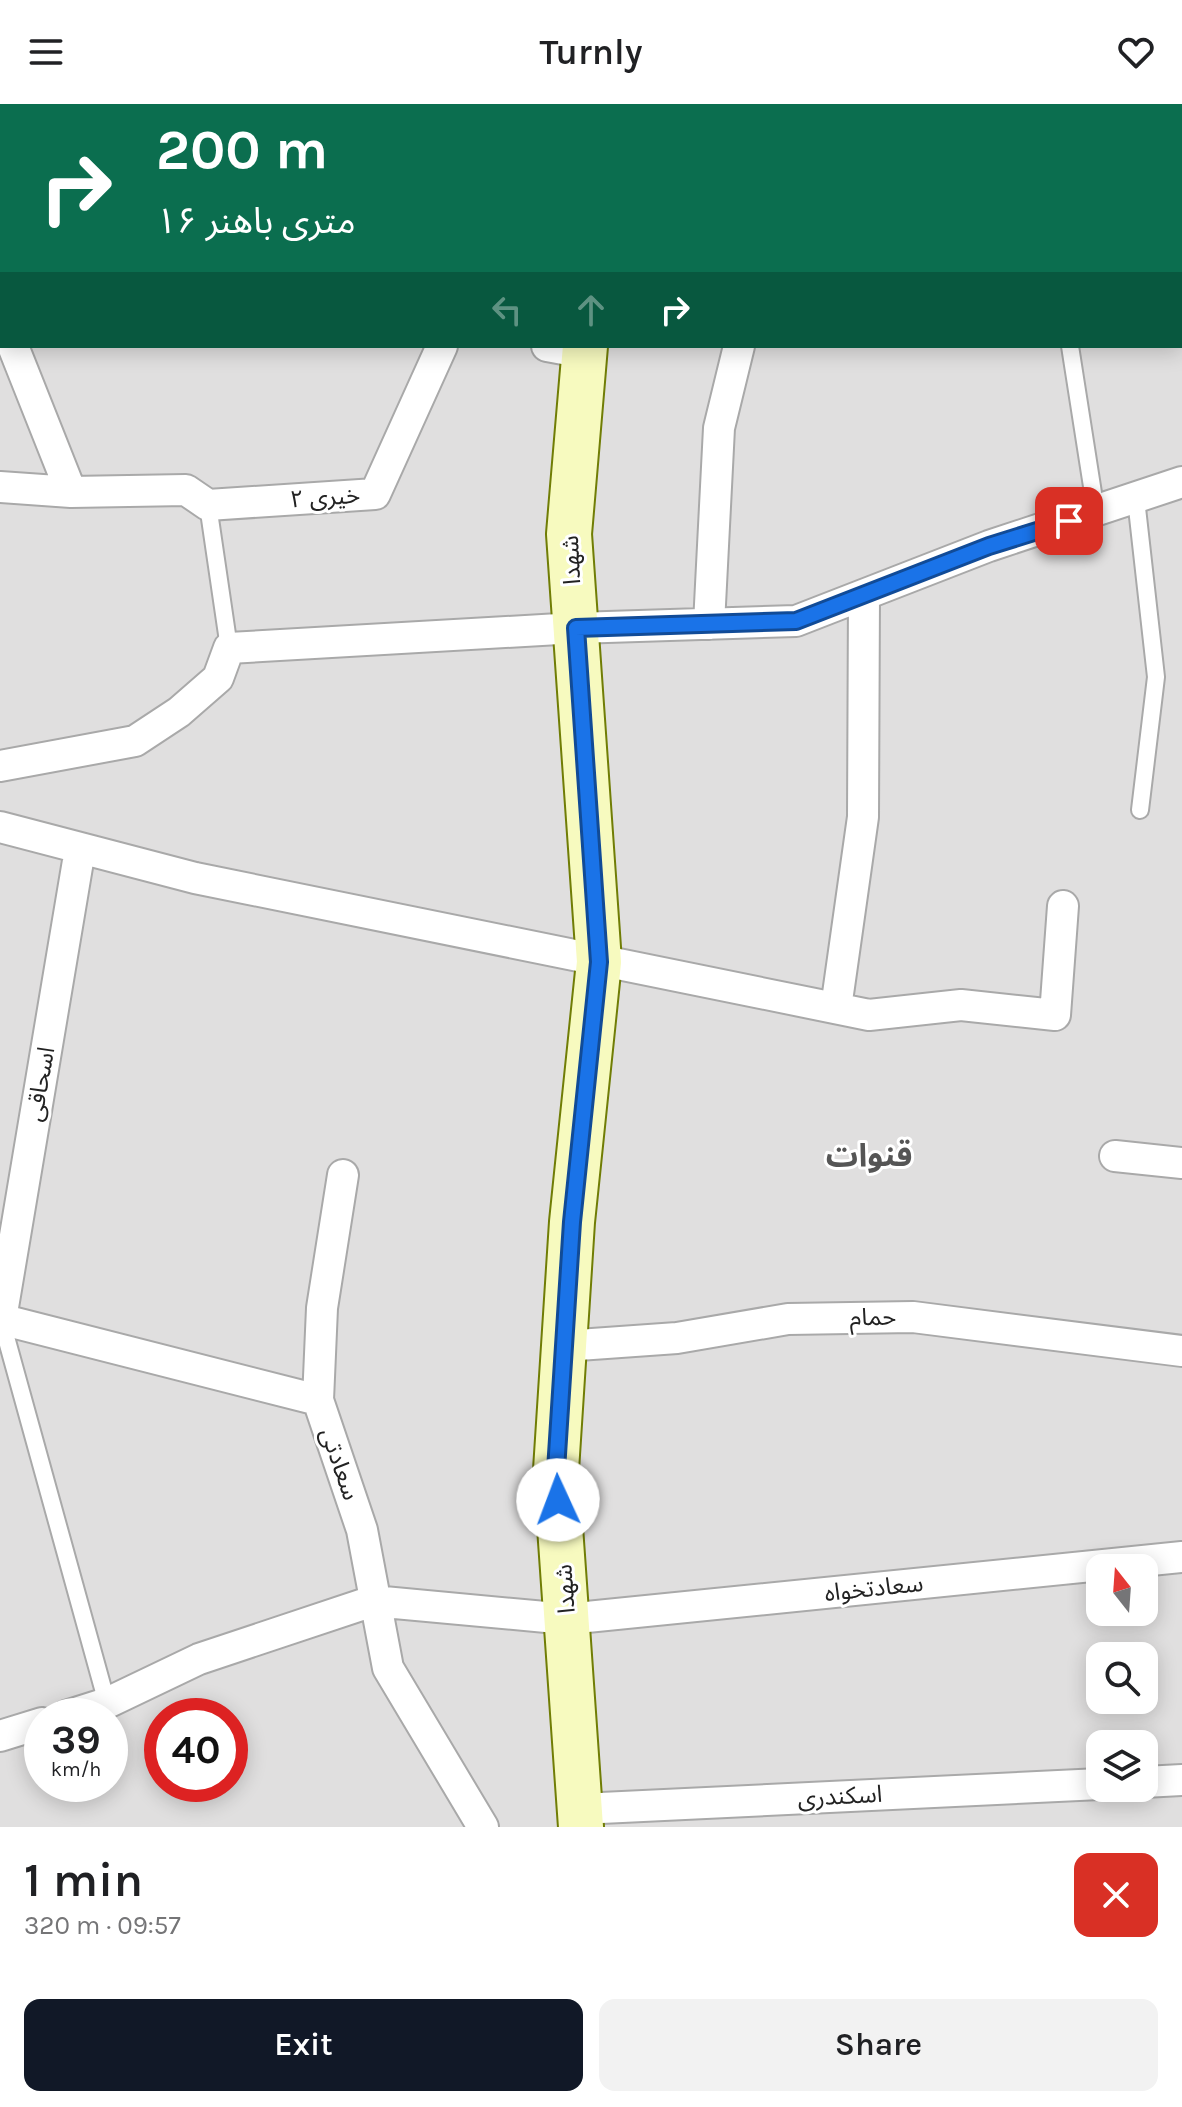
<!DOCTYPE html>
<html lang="en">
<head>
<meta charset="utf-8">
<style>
	:root { --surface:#fff; --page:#f2f2f2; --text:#202124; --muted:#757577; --accent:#111827 }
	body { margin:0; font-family:Karla,"Noto Sans Arabic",sans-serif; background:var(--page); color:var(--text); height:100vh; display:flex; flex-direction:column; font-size:30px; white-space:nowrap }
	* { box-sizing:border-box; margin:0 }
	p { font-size:26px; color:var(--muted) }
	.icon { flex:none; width:44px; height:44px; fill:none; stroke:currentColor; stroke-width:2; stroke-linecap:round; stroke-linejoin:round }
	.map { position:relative; height:1723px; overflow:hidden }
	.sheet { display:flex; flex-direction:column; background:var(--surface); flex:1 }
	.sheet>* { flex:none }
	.guide { position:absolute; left:0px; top:0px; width:1182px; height:244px; box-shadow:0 4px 20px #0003; background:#0b6e4f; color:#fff; overflow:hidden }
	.needle { width:52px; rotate:343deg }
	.buttons { position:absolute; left:1086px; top:1450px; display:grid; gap:16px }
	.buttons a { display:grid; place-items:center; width:72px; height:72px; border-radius:16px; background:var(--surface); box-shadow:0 4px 20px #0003; font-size:40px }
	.speed { position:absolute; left:24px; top:1594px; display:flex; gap:16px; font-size:40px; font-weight:700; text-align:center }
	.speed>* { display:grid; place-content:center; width:104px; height:104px; border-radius:50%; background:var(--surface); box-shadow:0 4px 20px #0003; line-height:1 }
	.speed small { font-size:20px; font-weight:400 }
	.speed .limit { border:12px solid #d22; background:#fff; color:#111 }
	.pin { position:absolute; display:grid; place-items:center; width:68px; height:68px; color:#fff; margin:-34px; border-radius:16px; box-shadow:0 4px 12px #0006 }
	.me { position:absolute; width:88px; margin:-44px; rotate:358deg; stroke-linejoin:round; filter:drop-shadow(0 0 6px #0008) }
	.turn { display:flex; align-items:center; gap:28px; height:168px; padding:0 24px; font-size:36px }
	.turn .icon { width:104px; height:104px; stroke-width:2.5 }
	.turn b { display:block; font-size:56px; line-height:68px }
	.lanes { display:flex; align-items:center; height:76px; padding:0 24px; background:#0003; justify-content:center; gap:40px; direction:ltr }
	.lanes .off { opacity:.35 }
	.round { display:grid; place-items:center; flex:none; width:84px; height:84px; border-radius:16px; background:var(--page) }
	.overview { display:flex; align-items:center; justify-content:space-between; height:136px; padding:0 24px }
	h1 { font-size:48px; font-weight:600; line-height:60px }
	.primary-button { display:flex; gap:16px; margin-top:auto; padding:16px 24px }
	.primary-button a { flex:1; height:92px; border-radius:16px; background:var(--accent); color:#fff; font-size:32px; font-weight:600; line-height:92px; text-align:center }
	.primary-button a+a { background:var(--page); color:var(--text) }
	header { display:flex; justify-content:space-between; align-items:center; height:104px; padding:0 24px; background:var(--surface); font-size:36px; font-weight:600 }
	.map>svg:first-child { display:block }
	.residential { fill:#e0dfdf; fill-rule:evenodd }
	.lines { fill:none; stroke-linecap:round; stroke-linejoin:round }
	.lane-casing { stroke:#a9a9a9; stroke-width:20 }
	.street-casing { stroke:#a9a9a9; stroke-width:34 }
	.secondary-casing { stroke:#707d05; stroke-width:48 }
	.lane { stroke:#fff; stroke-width:16 }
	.street { stroke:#fff; stroke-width:30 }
	.secondary { stroke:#f7fabf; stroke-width:44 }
	.route-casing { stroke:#114b97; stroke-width:20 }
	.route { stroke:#1a73e8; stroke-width:14 }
	.labels { text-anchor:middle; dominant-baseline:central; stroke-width:6; stroke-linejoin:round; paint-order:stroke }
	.street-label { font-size:24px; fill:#222; stroke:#fff }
	.district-label { font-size:32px; font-weight:bold; fill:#555; stroke:#fff }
</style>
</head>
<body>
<header><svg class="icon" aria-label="menu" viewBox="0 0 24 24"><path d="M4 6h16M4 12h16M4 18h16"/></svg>Turnly<svg class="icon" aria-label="heart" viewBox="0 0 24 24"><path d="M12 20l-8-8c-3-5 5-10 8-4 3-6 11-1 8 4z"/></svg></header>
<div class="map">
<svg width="1182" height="1723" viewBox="0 0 1182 1723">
	<rect width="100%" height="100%" fill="#f2efe9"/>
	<path class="residential" d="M0,0H1182V1723H0ZM2,2H1180V242H2ZM1100,1464H1144V1508H1100ZM1100,1552H1144V1596H1100ZM42,1612H110V1680H42ZM162,1612H230V1680H162ZM1100,1640H1144V1684H1100Z"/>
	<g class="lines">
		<g class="lane-casing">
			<path id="lane" d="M1109,2V0
				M1180,43H1182
				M1070,242L1096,408
				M1136,395L1156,573L1140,706
				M208,401L229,544
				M1,1215L107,1599"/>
		</g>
		<g class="street-casing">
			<path id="street" d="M260,0L261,2
				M363,0L365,2
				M329,2L338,0
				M824,2L825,0
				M0,210L2,215
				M13,242L71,388
				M547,242L585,249
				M0,383L71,388L186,386L208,401L375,390L442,242
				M709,520L719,324L739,242
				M0,662L135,637L179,608L218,574L229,544L576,524L796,517L989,442L1182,378
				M0,723L195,774L869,911L961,901L1055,911L1063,802
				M836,904L863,713L864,491
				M1115,1052L1182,1059
				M0,1215L318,1296L362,1426L388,1564L483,1723
				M1,1215L80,745
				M564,1242L677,1234L788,1215L913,1213L1182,1247
				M318,1296L322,1204L343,1071
				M66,1612L107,1599L199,1555L373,1497L567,1515L1182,1453
				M0,1632L42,1619
				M1144,1678L1182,1676
				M580,1705L1100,1680"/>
		</g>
		<g class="secondary-casing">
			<path id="secondary" d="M618,2V0
				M581,1723L556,1366L572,1118L599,858L569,430L585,242"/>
		</g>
		<use href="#lane" class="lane"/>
		<use href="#street" class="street"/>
		<use href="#secondary" class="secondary"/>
	</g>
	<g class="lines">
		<g class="route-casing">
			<path id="route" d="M558,1396L556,1366L572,1118L599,858L576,524L796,517L989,442L1069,417"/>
		</g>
		<use href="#route" class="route"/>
	</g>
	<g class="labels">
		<g class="street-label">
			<text transform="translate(325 393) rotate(-4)">خیری ۲</text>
			<text transform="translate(571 456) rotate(-93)">شهدا</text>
			<text transform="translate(40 980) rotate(-80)">اسحاقی</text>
			<text transform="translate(873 1213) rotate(-1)">حمام</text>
			<text transform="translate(340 1360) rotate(71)">سعادتی</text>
			<text transform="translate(874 1484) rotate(-6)">سعادتخواه</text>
			<text transform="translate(565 1485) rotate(-94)">شهدا</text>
			<text transform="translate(840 1692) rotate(-3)">اسکندری</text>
		</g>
		<g class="district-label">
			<text x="869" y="1051">قنوات</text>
		</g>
	</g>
</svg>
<div class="buttons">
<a><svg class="needle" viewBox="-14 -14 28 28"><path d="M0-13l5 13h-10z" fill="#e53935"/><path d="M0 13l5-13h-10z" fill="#757577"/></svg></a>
<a><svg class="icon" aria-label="search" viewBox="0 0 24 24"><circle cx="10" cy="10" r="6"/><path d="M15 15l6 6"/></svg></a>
<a><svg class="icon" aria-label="layers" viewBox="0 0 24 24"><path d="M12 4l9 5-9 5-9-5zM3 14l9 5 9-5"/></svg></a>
</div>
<div class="speed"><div>39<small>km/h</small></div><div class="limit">40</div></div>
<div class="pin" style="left:1069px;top:417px;background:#d93025"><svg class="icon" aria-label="arrive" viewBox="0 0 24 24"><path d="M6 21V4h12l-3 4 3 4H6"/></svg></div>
<svg class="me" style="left:558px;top:1396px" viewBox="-20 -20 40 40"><circle r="19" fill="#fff"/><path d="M0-13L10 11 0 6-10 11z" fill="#1a73e8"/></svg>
<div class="guide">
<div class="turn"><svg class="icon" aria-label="right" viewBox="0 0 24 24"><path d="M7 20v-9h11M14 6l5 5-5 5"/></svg><div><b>200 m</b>۱۶ متری باهنر</div></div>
<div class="lanes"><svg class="icon off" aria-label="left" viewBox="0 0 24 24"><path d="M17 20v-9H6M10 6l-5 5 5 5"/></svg><svg class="icon off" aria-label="ahead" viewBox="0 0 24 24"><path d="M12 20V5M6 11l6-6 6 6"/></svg><svg class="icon" aria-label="right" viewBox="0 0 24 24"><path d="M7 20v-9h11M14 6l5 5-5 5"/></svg></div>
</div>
</div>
<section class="sheet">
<div class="overview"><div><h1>1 min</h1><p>320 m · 09:57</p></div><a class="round" style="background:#d93025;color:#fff"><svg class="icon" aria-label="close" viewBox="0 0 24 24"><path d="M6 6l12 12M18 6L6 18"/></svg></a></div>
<div class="primary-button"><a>Exit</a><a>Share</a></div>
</section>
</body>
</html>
